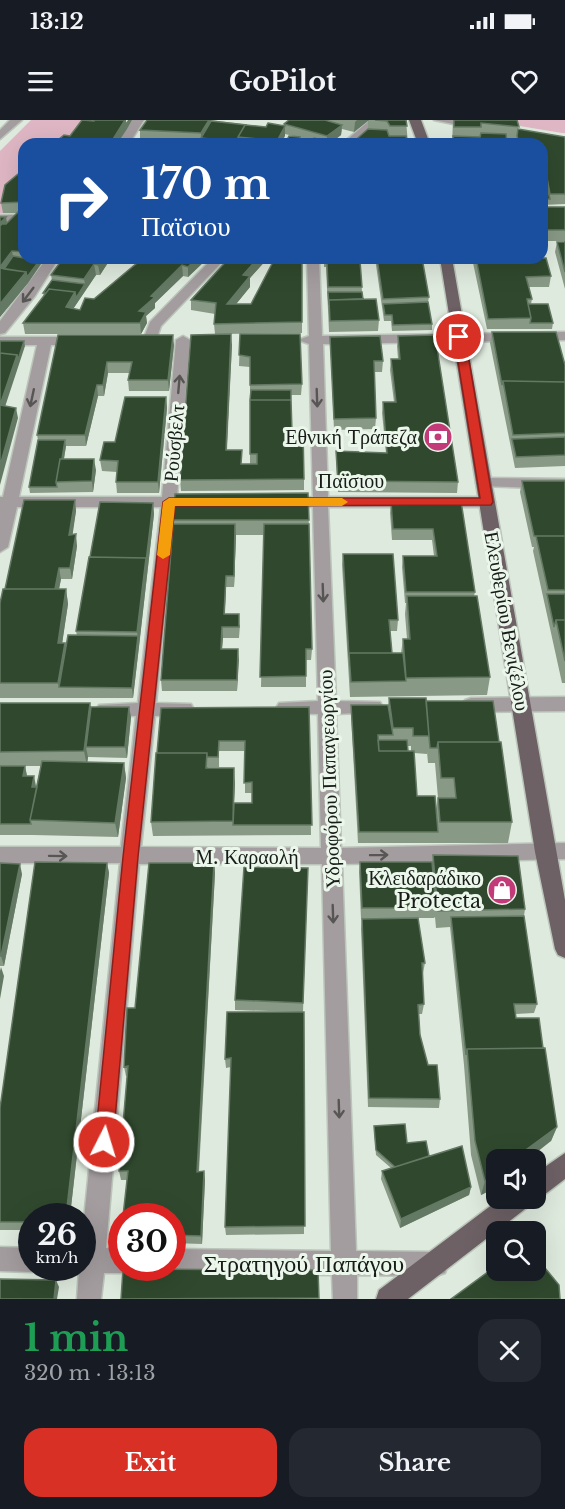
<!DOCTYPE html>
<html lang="en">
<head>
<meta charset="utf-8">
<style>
	:root { --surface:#171b24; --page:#242831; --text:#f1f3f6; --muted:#9ea1a6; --accent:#d93025 }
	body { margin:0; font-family:"Libre Baskerville",serif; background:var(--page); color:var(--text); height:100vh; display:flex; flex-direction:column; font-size:22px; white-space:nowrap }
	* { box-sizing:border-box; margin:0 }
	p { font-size:20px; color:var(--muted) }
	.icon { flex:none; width:33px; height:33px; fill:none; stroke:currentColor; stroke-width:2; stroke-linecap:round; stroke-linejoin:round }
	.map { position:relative; height:1179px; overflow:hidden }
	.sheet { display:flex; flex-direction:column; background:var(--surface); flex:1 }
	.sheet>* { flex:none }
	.top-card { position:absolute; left:18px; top:18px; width:530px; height:126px; border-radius:18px; box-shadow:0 6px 24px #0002; background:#1a4fa0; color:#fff; overflow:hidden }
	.controls { position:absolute; left:486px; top:1029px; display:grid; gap:12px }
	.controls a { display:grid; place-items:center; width:60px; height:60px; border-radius:12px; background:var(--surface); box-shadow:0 6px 24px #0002; font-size:30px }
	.speed { position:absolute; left:18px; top:1083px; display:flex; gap:12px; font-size:30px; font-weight:700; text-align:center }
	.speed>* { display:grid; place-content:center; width:78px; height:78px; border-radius:50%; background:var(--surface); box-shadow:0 6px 24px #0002; line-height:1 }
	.speed small { font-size:15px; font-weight:400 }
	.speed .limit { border:9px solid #d22; background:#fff; color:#111 }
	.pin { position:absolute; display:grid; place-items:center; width:51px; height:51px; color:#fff; margin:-26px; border:3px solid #fff; border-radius:50%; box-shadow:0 2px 6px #0007 }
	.me { position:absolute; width:66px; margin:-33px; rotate:5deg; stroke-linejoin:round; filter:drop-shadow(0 0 4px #0008) }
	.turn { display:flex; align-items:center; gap:21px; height:126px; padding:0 24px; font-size:27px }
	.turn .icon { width:78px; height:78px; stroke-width:2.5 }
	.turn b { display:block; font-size:42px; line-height:51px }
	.round { display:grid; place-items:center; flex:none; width:63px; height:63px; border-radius:18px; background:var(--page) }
	.summary { display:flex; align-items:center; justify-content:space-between; height:102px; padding:0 24px }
	h1 { font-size:36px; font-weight:800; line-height:45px; color:#1e9e55 }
	.cta { display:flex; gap:12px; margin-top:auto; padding:12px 24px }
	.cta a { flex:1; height:69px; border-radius:18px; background:var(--accent); color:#fff; font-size:24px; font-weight:800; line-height:69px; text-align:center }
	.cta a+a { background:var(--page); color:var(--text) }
	.status { display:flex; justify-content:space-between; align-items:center; height:42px; padding:0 30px; background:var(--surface); direction:ltr }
	.status svg { height:16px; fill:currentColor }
	header { display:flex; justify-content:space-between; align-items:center; height:78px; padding:0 24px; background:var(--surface); font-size:27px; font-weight:800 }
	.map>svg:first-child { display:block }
	.green { fill:#dfb7c4 }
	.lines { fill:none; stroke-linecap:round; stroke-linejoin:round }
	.minor-casing { stroke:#bbc5ba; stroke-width:3 }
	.major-casing { stroke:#bbc5ba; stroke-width:3 }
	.minor { fill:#a49d9f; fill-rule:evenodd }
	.major { fill:#6d6165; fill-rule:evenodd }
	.wall { fill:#889a86; fill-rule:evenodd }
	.shaded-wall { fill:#647963 }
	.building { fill:#30492e; stroke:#647963; stroke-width:1.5 }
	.oneway { stroke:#575655 }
	.route { fill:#d93025; stroke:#8d1f18; stroke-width:1.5 }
	.slow { fill:#f59e0b }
	.labels { text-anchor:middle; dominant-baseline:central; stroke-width:6; stroke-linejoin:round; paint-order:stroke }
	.poi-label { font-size:20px; fill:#181c18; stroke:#ecf7eb; text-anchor:end }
	.street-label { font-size:20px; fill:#181c18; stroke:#ecf7eb }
	.near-street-label { font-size:24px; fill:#181c18; stroke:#ecf7eb }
</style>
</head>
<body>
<div class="status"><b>13:12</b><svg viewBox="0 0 49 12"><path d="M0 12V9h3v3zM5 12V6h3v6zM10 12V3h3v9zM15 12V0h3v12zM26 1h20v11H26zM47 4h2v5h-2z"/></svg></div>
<header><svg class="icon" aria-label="menu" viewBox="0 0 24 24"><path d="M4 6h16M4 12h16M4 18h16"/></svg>GoPilot<svg class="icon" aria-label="heart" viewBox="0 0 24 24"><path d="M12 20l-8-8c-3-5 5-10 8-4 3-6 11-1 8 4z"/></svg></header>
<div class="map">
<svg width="565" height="1179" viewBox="0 0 565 1179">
	<rect width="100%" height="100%" fill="#dfeade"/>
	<path class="green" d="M31,0H86L66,24H24V61L7,76L3,93H0V31Z
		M484,0H565V13H562Z"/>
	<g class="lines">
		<g class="minor-casing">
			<path id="minor" d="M10,0H22L0,19V10Z
				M132,0H144L129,24H117Z
				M370,0H383L355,24H342Z
				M434,0H461L483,6L477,9Z
				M0,95H24V103H0Z
				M47,138H59L35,176L5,213L0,214V201Z
				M213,138H226L161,206L155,223H145L143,220L150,202Z
				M307,138H319L322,216L565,212V220L323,224L328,377H487L495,382L487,387H328L336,581L380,582L383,587L380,592L336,594L341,728L565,723V739L342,744L356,1131L436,1132L445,1135L448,1144L445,1153L436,1156L357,1155V1179H333L332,1155L172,1153L162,1148H172V1129L331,1131L322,744H139L106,1128L122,1129V1148H132L122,1153H104L101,1179H77L79,1151L73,1148H82V1119L120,743H0V727H121L136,596L99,595L96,590L99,585L138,583L161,387H17L8,427L0,432V377H3L37,225H0V217H79L86,221L79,225H51L19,377H162L176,220L183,216L190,220L177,377L187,378L189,382L187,386L176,387L156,583L191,584L194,589L191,594L155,596L141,727L321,728L318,594L279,593L276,588L279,583L318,581L313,387L302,386L300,382L302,378L313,377L309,224L298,220L309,216Z
				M484,358L565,359V369L479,366L476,363L479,360Z
				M565,577V591L471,592L465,590L462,585L465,580L471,578Z
				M0,1127L32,1128V1148L41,1149L32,1152L0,1151Z"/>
		</g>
		<g class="major-casing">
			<path id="major" d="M409,0H421L430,24H418Z
				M440,138H452L565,780V838L558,835L555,829L535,732Z
				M565,1033V1059L544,1075L536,1078V1053Z
				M501,1078H533L529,1086L408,1179H376L379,1170Z"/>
		</g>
		<use href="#minor" class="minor"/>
		<use href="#major" class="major"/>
	</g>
	<path class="wall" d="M147,0H211L266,7L284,5V4L289,0H406L408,24H352V23L368,9V1L354,12L342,9L341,15L331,23L311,22L300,18L299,24H285L293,16L285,14L281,24H206L140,20V10Z
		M453,0H517L518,9L565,17V84L542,85V59H544L542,48V24H452Z
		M24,49V138H45L28,163L0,197V97L7,103L5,104H6L17,93H3L1,83Z
		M542,87H565V169L555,132L557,122H564V121H542Z
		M111,138L100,155H96L73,189L80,190L143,138H208L188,157L183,156L155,183V188L146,196L147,203L141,214H25L23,203L44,176L43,173L52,160L51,155Z
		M229,138H268L250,158V167L236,184H251L302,138V213L225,214L232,225L227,330L242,344H250V247L239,246L240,214L302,264L301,275H291L292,311L304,359V370L181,371L180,360L215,214L214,204L215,194L191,190V180Z
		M324,138H360L362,172L363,179L379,200L378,211L329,212L326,147H324Z
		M375,138H422L429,177L428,182L432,204V210L392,211L391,201H384Z
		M472,138H546L551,156L549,167H529L532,179L531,184L553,203L552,209H487Z
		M492,212L565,245V346L515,348L490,223Z
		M58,215L174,225L169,271H129L128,260L130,253H108L104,276H98L86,326H66L64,339L96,350L93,372L30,373L29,367L38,320L37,315Z
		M398,216L458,362L457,373L338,372L336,342V331L386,333L382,293L383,282H394L390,250L391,239H398L397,226Z
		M330,217L383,241L382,252H374L376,298L375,309L334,310Z
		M166,277L167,288L159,373H117L116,362L117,352L102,351L100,340Z
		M522,361H565V563H562L533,431L534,427H532L520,372Z
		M308,373L312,529L311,540H306V567H261L264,415H236L234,467H226L225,494L240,505L239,518H223L222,529H238L237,571H162L161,560L173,400Z
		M75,380L76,391L72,414L77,426L72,459H61L59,469H66L68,484L62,523H65L66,528L77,516L76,511L90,437L153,383L154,394L133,578H0V483L5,469Z
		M461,381L475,472L474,476L490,557L487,575L350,577L342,445L343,434L398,500L397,511H390L392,533H401L403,519H407L405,494L406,483H405L402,447L403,436H434L432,420H392L390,393L391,382Z
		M389,578L426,581L499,622L512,702L508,723H358L351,596V585H388ZM407,626H411V631H408ZM427,632L428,643H435L438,678L436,689L417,676L414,633L427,634Z
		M0,583L91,587H129L131,597L127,638L88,637L87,642L124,643L126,658L118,717L33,715H0ZM25,646H41L36,667L27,656Z
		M309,587L311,715L153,716L151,702L156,633ZM219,631H245V673H252V683H234L235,663L208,648V647H219Z
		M433,735L525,789L524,796L537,884L534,893L516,894V898L543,928L557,1007L551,1021L496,1040V1064L495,1068L481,1075L471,1035L464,945L450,807L436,808L435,797L434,798H418L425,843L423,853H422L424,884L422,894H419L420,915L428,945L440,979L439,988L368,987L361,809L362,799L398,798L361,799L359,752L360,742H432Z
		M0,743L22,754L4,846H0Z
		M107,743L109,753L70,1096H32V1110H0V988Z
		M214,743L215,753L199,1052L204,1051L205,1060L202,1124L172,1123V1096L127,1060H121L119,1051L127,956H126L124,947L135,888Z
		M308,748L303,892H304V1114L226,1115L225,1107L231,947L226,948L225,939L301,892L235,890V880Z
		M374,1006L407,1023L429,1036L471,1067L469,1075L400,1108L381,1059L382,1051L391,1048L376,1035L374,1011Z"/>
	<path class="shaded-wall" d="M125,0H126L127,9L117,24H110Z
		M128,0H132L127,9L126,3Z
		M209,0H211V6L201,18V13Z
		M357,0H369L354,12L355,2Z
		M342,5L341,15L329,24H327V16Z
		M285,6V16L281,24H277V21Z
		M6,97L7,103L0,109V103Z
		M12,131L14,141L0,153V147Z
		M40,138H45L28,163L0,197V184L26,152L40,140Z
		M103,138H111L100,155L98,145Z
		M197,138H208L188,157V147Z
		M258,138H268L250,158V167L228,194L227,184L243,155Z
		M94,144L96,155L67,198L66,187L75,172L85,164L84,159Z
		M182,145L183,156L155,183V188L146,196L147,203L141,214L139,191L151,176Z
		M231,214L232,225L226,341V330Z
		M173,215L174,225L169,271L168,260Z
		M24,221L25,226L2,296L0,285L17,235Z
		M107,242L108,253L104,276L103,265Z
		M97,265L98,276L86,326L85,315Z
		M166,277L167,288L159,373L158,362Z
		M16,288L18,298L0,365V346Z
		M65,320L66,326L60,362H58Z
		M94,339L96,350L93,372L92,361Z
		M75,380L76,391L71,426L69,415Z
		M153,383L154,394L139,527L137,512Z
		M235,404L236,415L234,467V456Z
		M76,414L77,426L72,459L70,448Z
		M59,448L61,459L56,484L54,473Z
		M226,456V467L224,505V494Z
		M66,469L68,484L60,538L58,523Z
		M222,507L223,518L221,540V529Z
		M138,516L139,527L133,578L132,568Z
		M65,523L67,538L59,567L58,563Z
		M238,529L239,540L237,571V560Z
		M90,583L93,598L86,627L88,637L87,646L84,631Z
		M129,587L131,597L127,638L125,627Z
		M124,643L126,658L118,717L115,703Z
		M25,646L27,656H23Z
		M234,648L235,663L233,705Z
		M34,656L36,666L35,678L32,667Z
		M107,743L109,753L70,1096H66Z
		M214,743L215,753L198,1060L197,1052Z
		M20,744L22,754L4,846L1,836Z
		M1,847L4,856L0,879V851Z
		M557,1007L551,1021L527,1040H512Z
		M204,1051L205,1060L202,1124L201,1116Z
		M496,1056V1064L495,1068L481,1075L485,1061Z
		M471,1067L469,1075L400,1108L401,1099Z
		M56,1160L59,1167L57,1179H54Z"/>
	<path class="building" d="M82,0L94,1V0H125L110,24H53L64,15L70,16Z
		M147,0H209L201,13L140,10Z
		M289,0H325L342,5L327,16L284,4Z
		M375,0H406L407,6H390L387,1Z
		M454,0H517L519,7L481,3V7H454Z
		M211,1L247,5H245L238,17V22L201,18Z
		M268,3L285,6L277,21L238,17L245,5L266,7Z
		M368,9L387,10L389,16H406L408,24H356L352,23Z
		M518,9L565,17V74H550L542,31V24H519L517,16Z
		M481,13L506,14L507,24H454L453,16L480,17Z
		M289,16L300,17L297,24H285Z
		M314,18L334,24H309Z
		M134,19L181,24H131Z
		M24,49V82L1,83L5,65Z
		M542,59H545L550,79H542Z
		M542,87H565V110H544L542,105Z
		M19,91H24V132L12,131L0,147V106L2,104H6Z
		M0,97H6L0,103Z
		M557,122H565V152Z
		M13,136L24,138L40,140L27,157L26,152L4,149Z
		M63,138H103L98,145L94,144L84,159L51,155Z
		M143,138H197L188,147L182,145L151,176L155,177L139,191L146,192L140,203H23L49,169L75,172L66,187L80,190L85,178L94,179Z
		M229,138H258L243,155L250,156L227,184H251L275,138H302V202L214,204L216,183L191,180Z
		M377,138H422L429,177L383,179Z
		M476,138H546L551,156L526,157L532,179H527L531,198L488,199Z
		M360,141L362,167H328L327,142Z
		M0,148L26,152L0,184Z
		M52,160L85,164L76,178L75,172L49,169L46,173H43Z
		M328,172H362L363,179L329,180V185Z
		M376,179L379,200L330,201L329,180Z
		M428,182L432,204L393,205L392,195H385L383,184Z
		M528,184H548L553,203H530L531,198Z
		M492,212H556L565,245V262L503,261L502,265Z
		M231,214L226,330H242L241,344H257V334H250V280H291L292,311H303L304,359L180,360L191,215Z
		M240,214H300L302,264L250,265V237L239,235Z
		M58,215H173L168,260H128L132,242H107L103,265H97L85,315H37Z
		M435,215L458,362L338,361L336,331L387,333L383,282H396L391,239H400L398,216Z
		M380,216L383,241H374L376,298L334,299L330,217Z
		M0,221H24L18,240L17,235L0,233Z
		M0,233L17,235L0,285L16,288L0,346Z
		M503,261L565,262V313L513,315Z
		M251,270H291V280H250Z
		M125,277H166L158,362H116L118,341L100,340L104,322H115Z
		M565,317V335L516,337L512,319Z
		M38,320H65L62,339H60L56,362L57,367H29Z
		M60,339H94L92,361L56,362Z
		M522,361H565V416H534Z
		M308,373L309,400H173L175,374Z
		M24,380H75L69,415L76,414L70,448H59L55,469H5Z
		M461,381L475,472H406L403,436H437L433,409H393L391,382Z
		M100,382L153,383L146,442V438L90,437Z
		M173,404H235L234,456H226L224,494H239V507H222L221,529H238L237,560H161Z
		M264,404H309L312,529H306V556L260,557Z
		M536,416H565V470H548Z
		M343,434H393L398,500H389L392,533H349V537Z
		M89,437L146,438L137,512L76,511Z
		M3,469H66L58,523H65L58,563H0V483Z
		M547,474H565V500H556L554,507Z
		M407,476H477L490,557L406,558L403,519H410Z
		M556,500H565V541Z
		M68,515L138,516L132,568L59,567Z
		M349,533H403L406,561L351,562Z
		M389,578H426L429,616H413V608H393Z
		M426,581H493L499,622H438L437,628H430Z
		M0,583H90L84,631L0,632Z
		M351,585H388L393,615H378L379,631H414L417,676H435L438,712H359Z
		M91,587H129L125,627H86Z
		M309,587L312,705H233L234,683H252V662L244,663L245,621H219L218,637H207V633H157L161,588Z
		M378,620H407L408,631H379Z
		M438,622H501L512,702H440L438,678H456L454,658H441Z
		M156,633H207L206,648H234L233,701L151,702Z
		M42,641L124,643L115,703L30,700Z
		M0,646H25L23,656H34L32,667H37L30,700L31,704H0Z
		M433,735L518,736L525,789L438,791Z
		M35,742L107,743L66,1096H32V1102H0V988Z
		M360,742H432L436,788H362Z
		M0,743L20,744L1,836H0Z
		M149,743H214L197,1052L204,1051L201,1116L172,1115V1096H123L128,1051H119L128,946L124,947L127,888H135Z
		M244,747L308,748L303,883L235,880Z
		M524,796L537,884H514L516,898H539L543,928L467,929L466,935L451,797Z
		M418,798L425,843H422L424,884L418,885L420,915L428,945H437L440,979L369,978L362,799Z
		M227,892H304L305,1106L225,1107L231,938L225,939Z
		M545,928L557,1007L512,1040H496V1056L485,1061L475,1021L467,929Z
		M405,1004L407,1023L426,1021L429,1036L395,1047L376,1030L374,1006Z
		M462,1026L471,1067L401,1099L382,1051Z
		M536,1137L559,1165L560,1179H451L496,1146V1150H536Z
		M123,1149L318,1150L319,1178L121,1179Z
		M0,1159L56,1160L54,1179H0Z"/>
	<defs><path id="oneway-shaft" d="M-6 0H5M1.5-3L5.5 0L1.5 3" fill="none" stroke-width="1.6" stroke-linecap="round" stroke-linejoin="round" transform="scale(1.5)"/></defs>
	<g class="oneway">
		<use href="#oneway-shaft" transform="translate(28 175) rotate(127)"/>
		<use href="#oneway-shaft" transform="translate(179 264) rotate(-85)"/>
		<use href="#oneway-shaft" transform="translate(32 278) rotate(102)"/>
		<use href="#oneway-shaft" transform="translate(317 278) rotate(88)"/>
		<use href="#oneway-shaft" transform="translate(323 473) rotate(88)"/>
		<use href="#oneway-shaft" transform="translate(379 735) rotate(-1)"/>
		<use href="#oneway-shaft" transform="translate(58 736) rotate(1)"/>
		<use href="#oneway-shaft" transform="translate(333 794) rotate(88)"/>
		<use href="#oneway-shaft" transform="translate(339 989) rotate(88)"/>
	</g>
	<path class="route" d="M459,214L465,217L493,382L491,385L175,386L138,737L113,1022L110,1028L104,1030L98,1028L95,1022L123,737L163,382L169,378H480L454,217Z"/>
	<path class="slow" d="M169,378H342L348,382L342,386H175L170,435L163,439L157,435L163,382Z"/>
	<defs>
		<g id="bank-disc" transform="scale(1.5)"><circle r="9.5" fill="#c23a78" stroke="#ecf7eb"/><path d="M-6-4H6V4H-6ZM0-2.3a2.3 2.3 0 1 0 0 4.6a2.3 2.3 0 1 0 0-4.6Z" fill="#fff"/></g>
		<g id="shop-disc" transform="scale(1.5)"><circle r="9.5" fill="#c23a78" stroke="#ecf7eb"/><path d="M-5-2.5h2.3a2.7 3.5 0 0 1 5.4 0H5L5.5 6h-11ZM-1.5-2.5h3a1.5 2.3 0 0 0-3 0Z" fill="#fff"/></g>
	</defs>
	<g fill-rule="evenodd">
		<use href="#bank-disc" x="438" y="317"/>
		<use href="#shop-disc" x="502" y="770"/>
	</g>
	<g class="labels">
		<g class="poi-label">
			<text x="417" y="317">Εθνική Τράπεζα</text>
			<text x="481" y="758">Κλειδαράδικο<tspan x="481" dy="23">Protecta</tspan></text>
		</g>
		<g class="street-label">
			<text transform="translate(174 323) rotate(-85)">Ρούσβελτ</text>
			<text x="351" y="361">Παϊσιου</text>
			<text transform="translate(507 501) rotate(80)">Ελευθερίου Βενιζέλου</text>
			<text transform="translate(329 659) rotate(-92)">Υδροφόρου Παπαγεωργίου</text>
			<text x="247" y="737">Μ. Καραολή</text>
		</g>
		<g class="near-street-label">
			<text x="304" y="1143">Στρατηγού Παπάγου</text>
		</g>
	</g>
</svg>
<div class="controls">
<a><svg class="icon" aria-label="sound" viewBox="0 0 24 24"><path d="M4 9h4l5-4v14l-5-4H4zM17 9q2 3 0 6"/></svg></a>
<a><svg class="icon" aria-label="search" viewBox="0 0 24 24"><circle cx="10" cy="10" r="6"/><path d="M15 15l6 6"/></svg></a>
</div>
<div class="speed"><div>26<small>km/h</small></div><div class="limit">30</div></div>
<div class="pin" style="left:459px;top:217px;background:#d93025"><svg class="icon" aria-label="arrive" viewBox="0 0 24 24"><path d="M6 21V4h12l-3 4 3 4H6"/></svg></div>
<svg class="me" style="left:104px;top:1022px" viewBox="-20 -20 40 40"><circle r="17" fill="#d93025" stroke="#fff" stroke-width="3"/><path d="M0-11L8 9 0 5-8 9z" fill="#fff"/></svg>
<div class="top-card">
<div class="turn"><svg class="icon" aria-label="right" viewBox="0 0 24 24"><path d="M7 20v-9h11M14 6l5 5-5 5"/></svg><div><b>170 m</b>Παϊσιου</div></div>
</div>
</div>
<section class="sheet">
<div class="summary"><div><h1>1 min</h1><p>320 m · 13:13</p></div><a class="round"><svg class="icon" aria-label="close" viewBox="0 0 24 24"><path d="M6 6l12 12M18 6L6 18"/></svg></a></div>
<div class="cta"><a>Exit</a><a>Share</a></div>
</section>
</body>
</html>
